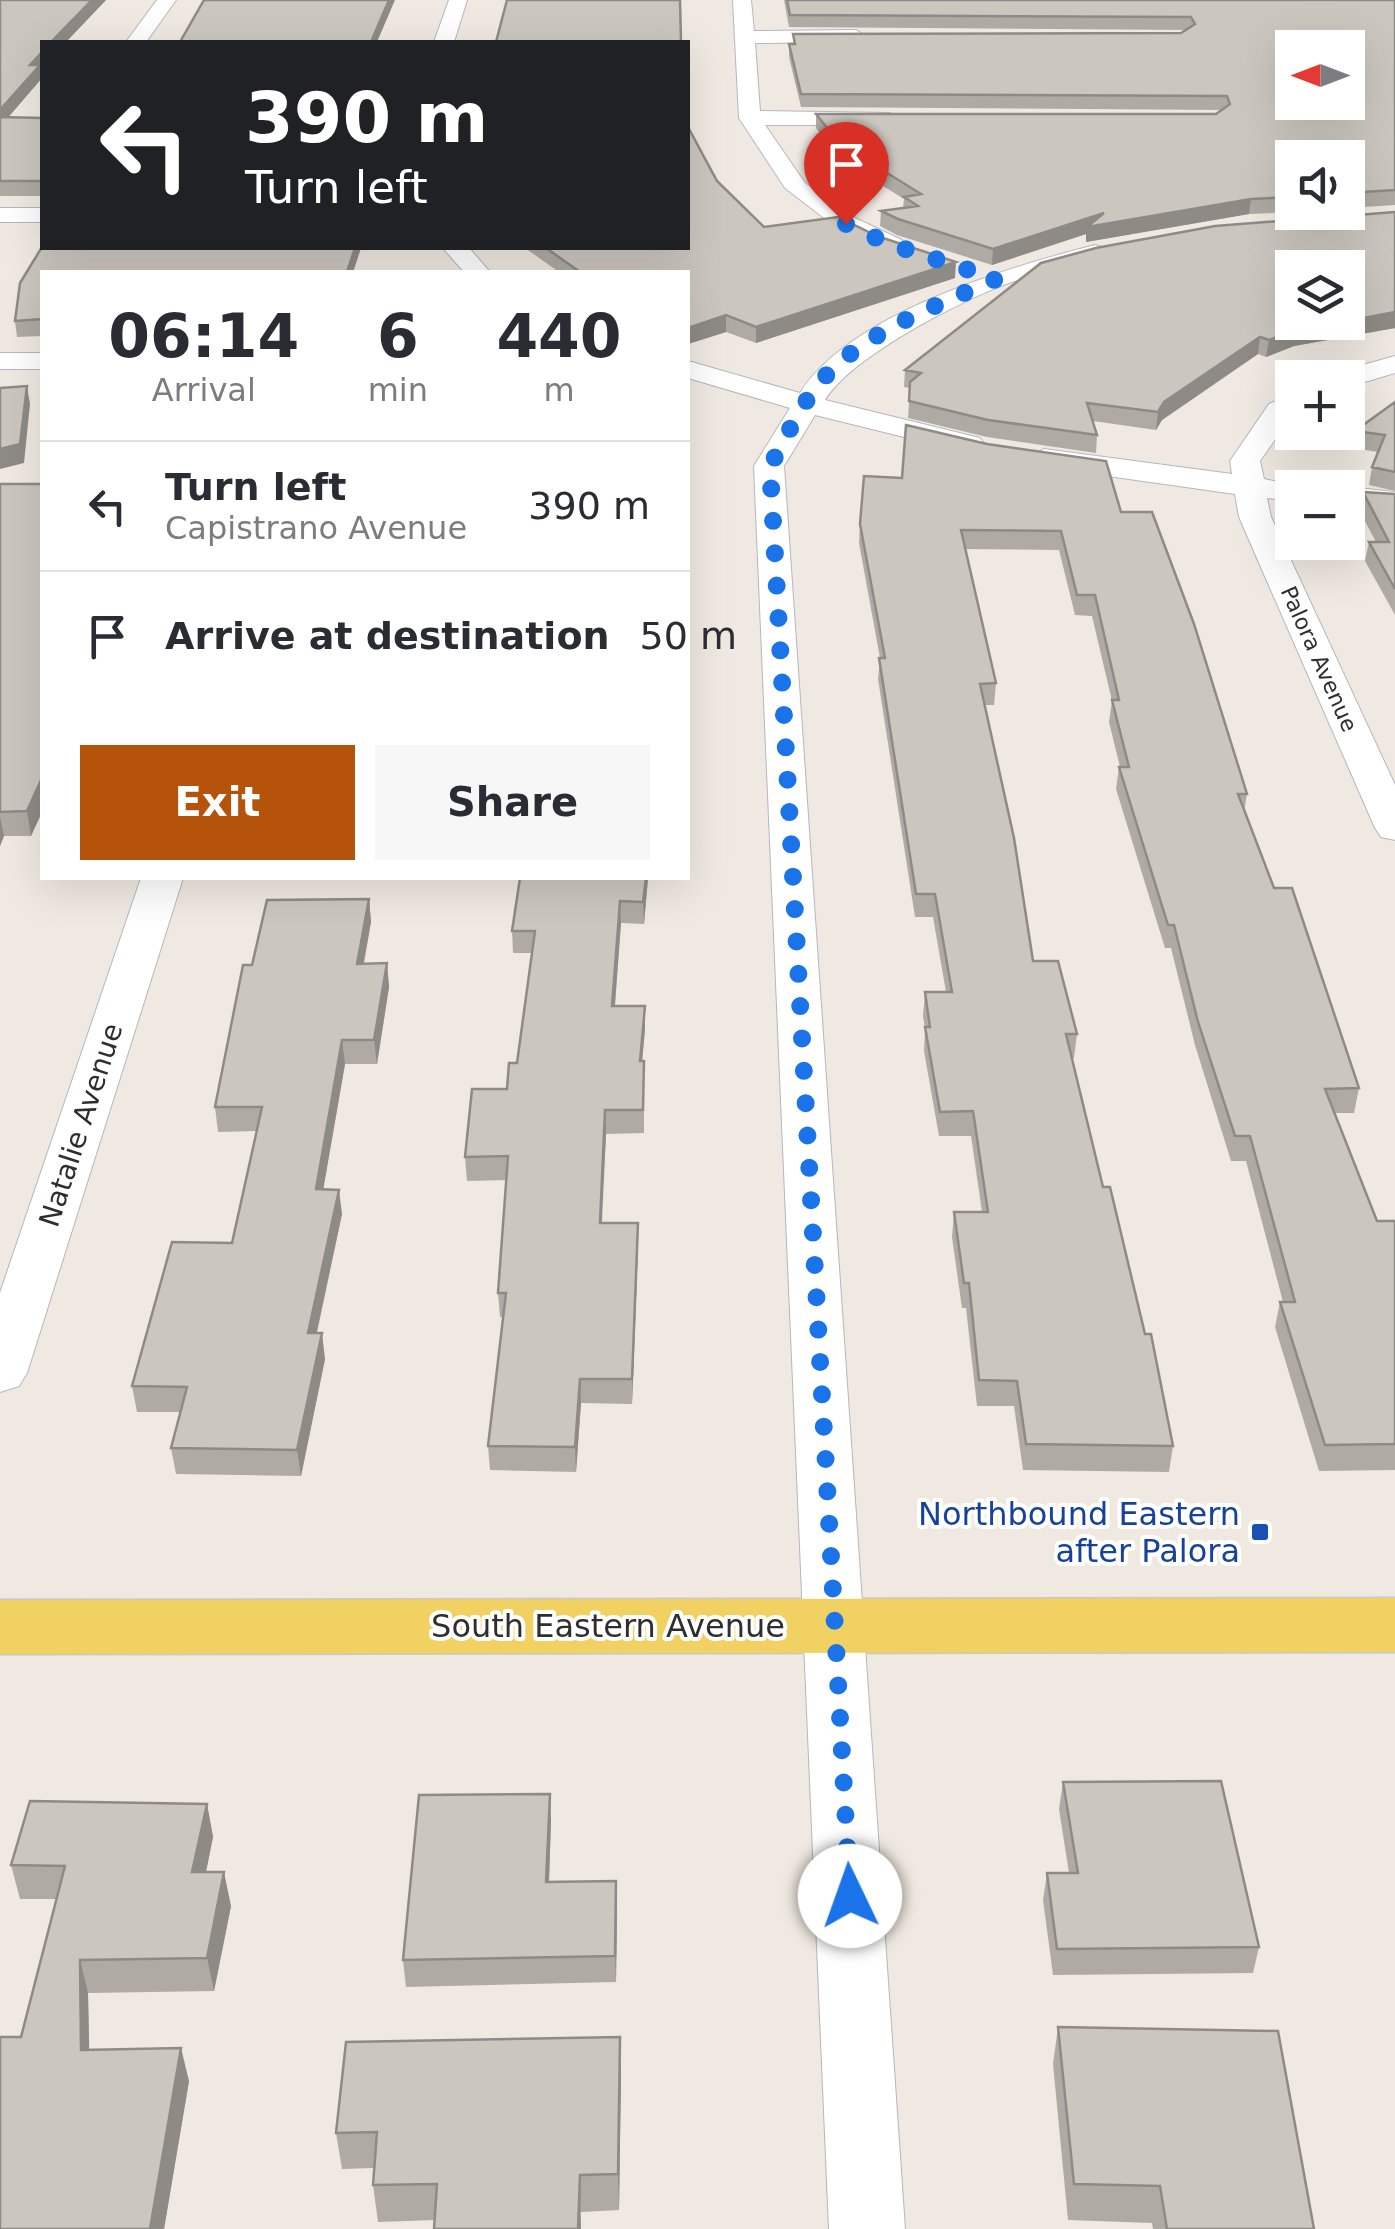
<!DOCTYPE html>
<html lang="en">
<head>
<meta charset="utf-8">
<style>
	:root { --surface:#fff; --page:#f7f7f7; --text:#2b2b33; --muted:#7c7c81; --line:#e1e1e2; --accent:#b45309 }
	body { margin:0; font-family:"DejaVu Sans",sans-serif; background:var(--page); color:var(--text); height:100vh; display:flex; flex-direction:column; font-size:38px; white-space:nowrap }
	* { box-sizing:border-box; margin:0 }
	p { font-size:32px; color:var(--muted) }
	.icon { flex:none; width:55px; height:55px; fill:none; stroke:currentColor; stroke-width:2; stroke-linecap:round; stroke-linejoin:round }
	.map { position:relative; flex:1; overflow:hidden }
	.panel { position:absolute; left:40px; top:270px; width:650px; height:610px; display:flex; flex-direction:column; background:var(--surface); border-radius:0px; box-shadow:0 10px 40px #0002 }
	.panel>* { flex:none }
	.guide { position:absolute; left:40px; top:40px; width:650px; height:210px; border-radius:0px; box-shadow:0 10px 40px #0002; background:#202124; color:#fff; overflow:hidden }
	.needle { width:65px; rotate:270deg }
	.tools { position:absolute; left:1275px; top:30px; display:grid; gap:20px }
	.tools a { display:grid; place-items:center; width:90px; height:90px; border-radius:0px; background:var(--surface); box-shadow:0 10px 40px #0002; font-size:50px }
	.pin { position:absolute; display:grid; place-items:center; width:85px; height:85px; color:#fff; margin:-102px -42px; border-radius:50% 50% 50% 0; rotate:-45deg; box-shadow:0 0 10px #0007 }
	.pin .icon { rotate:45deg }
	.me { position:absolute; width:110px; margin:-55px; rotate:357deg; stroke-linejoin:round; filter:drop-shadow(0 0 8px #0008) }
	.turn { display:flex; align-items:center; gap:35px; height:210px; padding:0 40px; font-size:45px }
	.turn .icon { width:130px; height:130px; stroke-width:2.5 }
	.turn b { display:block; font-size:70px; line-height:85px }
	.eta { display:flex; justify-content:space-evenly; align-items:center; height:170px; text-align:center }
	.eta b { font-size:60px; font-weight:600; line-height:70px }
	.action { display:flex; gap:20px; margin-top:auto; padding:20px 40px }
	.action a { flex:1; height:115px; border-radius:0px; background:var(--accent); color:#fff; font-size:40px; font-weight:600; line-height:115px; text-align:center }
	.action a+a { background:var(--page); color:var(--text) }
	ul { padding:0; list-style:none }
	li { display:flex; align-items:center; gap:30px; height:130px; padding:0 40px; border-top:2px solid var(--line) }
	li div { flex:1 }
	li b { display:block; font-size:38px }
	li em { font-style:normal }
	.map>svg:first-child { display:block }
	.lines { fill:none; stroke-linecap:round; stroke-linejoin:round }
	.street-casing { stroke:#b4b7c1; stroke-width:2 }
	.primary-casing { stroke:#c9c9c9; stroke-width:3 }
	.street { fill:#fff; fill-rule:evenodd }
	.primary { fill:#f2d163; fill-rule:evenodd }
	.wall { fill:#afaba4 }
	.shaded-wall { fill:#8e8b86 }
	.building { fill:#cbc7bf; stroke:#8e8b86; stroke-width:2.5; fill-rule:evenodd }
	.route { stroke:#1a73e8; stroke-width:18; stroke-dasharray:0 32.4 }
	.transit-dot { fill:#1a4fb4; stroke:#fff; stroke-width:4 }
	.labels { text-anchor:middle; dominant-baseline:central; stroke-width:8; stroke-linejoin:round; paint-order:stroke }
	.far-street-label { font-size:22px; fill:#2e2e2e; stroke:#fff }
	.street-label { font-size:28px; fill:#2e2e2e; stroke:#fff }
	.near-transit-label { font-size:32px; fill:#164399; stroke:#fff; text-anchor:end }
	.near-street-label { font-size:32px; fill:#2e2e2e; stroke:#fff }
</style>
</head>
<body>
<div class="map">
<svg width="1395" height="2229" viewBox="0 0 1395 2229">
	<rect width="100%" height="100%" fill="#efe9e1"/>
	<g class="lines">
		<g class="street-casing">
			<path id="street" d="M157,0H176L146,42H126Z
				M449,0H467L454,42H434Z
				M733,0H751L754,31L856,30L866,36L856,42L755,43L760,111L890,113L893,118L882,125H765L805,183L855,218L902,240L906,245L902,250H884L837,228L785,188L739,118Z
				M0,208H42V222H0Z
				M1095,245L1104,248L1108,253L1104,258C1072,267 1037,273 1006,284C958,302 851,357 825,400L980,438L984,444L980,450L969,453L815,415L784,466L905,2229H829L754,466L790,408L688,378V361L800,393C850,314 1009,267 1095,245Z
				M443,248H469L490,272H464Z
				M0,353H42V369H0Z
				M1395,356V373L1348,387V378H1334L1338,372Z
				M1292,394V415L1260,461L1264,479L1305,488H1292V501L1267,498L1271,517L1395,785V840L1381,837L1375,828L1239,517L1235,494L1044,467L1029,458L1044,449L1232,474L1230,461L1269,404Z
				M1348,487L1395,492V510L1348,505L1344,488Z
				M141,878H183L27,1373L19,1386L0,1392V1293Z"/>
		</g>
		<g class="primary-casing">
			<path id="primary" d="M1395,1598V1652L0,1654V1600Z"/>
		</g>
		<use href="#street" class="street"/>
		<use href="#primary" class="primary"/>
	</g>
	<path class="wall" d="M0,0H106L66,42H42L41,69L42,78L8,117L42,118V196H0Z
		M784,0H1395V205L1348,208V158H1292V212L1249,214L1086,242V234L992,265L897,235L880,226L881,211L903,208L904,199L838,158L816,128V114H1216L1221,110L801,107L789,57V44H793V34L1181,33L1186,30L789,27Z
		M717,181L764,227L955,278L756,343L726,332L688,344V272H559L525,248H688Z
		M1395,212V328L1294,346L1266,357L1258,354L1162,420L1156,430L1093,421L1097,435L1096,453L987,437L908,418L910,388L904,387L905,370Z
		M42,247L361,248L353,272H42V336L17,337L15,321Z
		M1395,402V491L1369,485L1372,467L1378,452L1352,448L1355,431Z
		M0,484H42V812L31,836H4L0,846Z
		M1363,492L1395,494V615L1365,561L1369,542H1376L1359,510Z
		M1121,512L1247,794L1244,812L1274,888L1359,1088L1354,1113H1335L1377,1221H1395V1470L1319,1471L1275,1327L1280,1302H1283L1246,1161H1231L1195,1045L1171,948H1165L1116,789L1119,767H1120L1109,722L1112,701L1092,616L1075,615L1059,550L965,549L996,683L994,705H985L1033,961L1077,1034L1074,1058H1072L1103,1187L1173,1446L1169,1472L1023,1470L1014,1406H977L966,1308H962L952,1237L954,1212H982L971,1136H939L924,1051L925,1029L923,1016L925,992H946L933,917H915L878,679L880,658L859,543L860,524Z
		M648,878L644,924L621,923L615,1006H645V1029L642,1061H644V1133L606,1134L602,1223L638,1247L632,1404L581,1403L576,1472L490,1470L488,1446L503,1317H500L498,1293L507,1180L467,1181L465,1157L507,1089L517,1063L532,953H513L512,931Z
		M369,899L371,922L364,964L387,963L389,987L377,1064H345L323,1189L342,1214L317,1333L325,1359L301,1476L176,1474L171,1448L180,1412H137L132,1386L232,1243L257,1131L218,1132L215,1107L252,965Z
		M1063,1782L1259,1947L1253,1973L1053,1975L1043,1900L1047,1873H1069L1059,1809Z
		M207,1804L213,1837L206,1872L231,1906L214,1991L88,1993L89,2050L189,2081L164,2229H0L21,2037L56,1899H20L11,1865Z
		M551,1820L549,1882L617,1908L616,1982L406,1987L403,1960Z
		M1058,2027L1314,2229H1153L1152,2223L1068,2220L1053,2064Z
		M621,2074L619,2210L435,2220L378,2222L373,2185L374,2168L342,2169L336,2133Z"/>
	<path class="shaded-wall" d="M92,0H106L66,42H51Z
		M389,0H395L377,42H371Z
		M42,52V67L41,69L42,78L0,127V110L30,65Z
		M1251,199L1249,214L1086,242V234L992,265L993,249L1104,213Z
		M355,248H361L353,272H347Z
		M956,262L955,278L756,343V327Z
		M1395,312V328L1294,346L1266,357L1269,340L1297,330L1336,322H1348V321Z
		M726,315V332L688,344V328Z
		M1260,337L1258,354L1162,420L1156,430L1158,412L1164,402Z
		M27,386L30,404L24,463L0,469V449Z
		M42,778V812L31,836L27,811Z
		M0,816L4,836L0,846Z
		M646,878H648L644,924L643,902Z
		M369,899L371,922L359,987L357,964Z
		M620,901L621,923L613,1028L612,1006Z
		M387,963L389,987L377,1064L374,1040Z
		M645,1006V1029L640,1084V1061Z
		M342,1040L345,1064L319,1214L316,1189Z
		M605,1110L606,1134L600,1247V1223Z
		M339,1190L342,1214L311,1358L308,1333Z
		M638,1223V1247L632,1404V1379Z
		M322,1333L325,1359L301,1476L297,1450Z
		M580,1379L581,1403L576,1472L575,1447Z
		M550,1794L551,1820L548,1909L546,1882Z
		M207,1804L213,1837L199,1906L192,1872Z
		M224,1872L231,1906L214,1991L207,1958Z
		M616,1881L617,1908L616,1982L615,1956Z
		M80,1960L88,1993L90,2083L81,2050Z
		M620,2037L621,2074L619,2210L618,2174Z
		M181,2048L189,2081L164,2229H150Z
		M580,2175L581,2229H578Z"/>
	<path class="building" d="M0,0H92L51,42H42V52L30,65H40L0,110Z
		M204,0H389L371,42H180Z
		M507,0H680L681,42H496Z
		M787,0H1395V190L1348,193V158H1292V197L1251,199L1087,227L1104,213L993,249L898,219L881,211L918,206L904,197L921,194L839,143L816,114H1216L1230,104L1227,96L801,94L789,44H795L793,34L1181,33L1195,24L1191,17L790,15ZM1292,48H1348V102H1292Z
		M0,117L42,118V181H0Z
		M688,127L717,181L764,227L838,217L877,236L956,262L756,327L726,315L688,328V272H580L546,248H688Z
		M1395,212V312L1348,321V268H1292V322H1336L1297,330L1269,340L1260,337L1164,402L1158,412L1087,403L1097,435L988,420L909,401L910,382L921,373L905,370L1041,263L1096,248L1215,226Z
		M42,247V248H355L347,272H42V319L15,321L20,283Z
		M27,386L20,444L0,449V388Z
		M1395,402V472L1372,467L1385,435L1355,431Z
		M906,425L987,444L1106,461L1121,512H1152L1194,624L1247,794H1238L1274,888H1292L1359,1088L1325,1089L1377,1221H1395V1444L1325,1445L1280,1302H1295L1250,1136H1235L1198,1022L1174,925H1168L1119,767H1129L1112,700H1119L1095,595H1077L1061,531L961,530L996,683L980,684L1014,838L1033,961H1058L1077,1034H1066L1103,1187H1110L1145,1334H1151L1173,1446L1026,1444L1017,1381L979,1380L969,1283H964L954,1212H988L973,1111L940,1112L925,1027H930L925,992H952L935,894H916L879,658H885L860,524L864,476L902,478Z
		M0,484H42V778L27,811L0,812Z
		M1363,492L1395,494V589L1369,542H1389Z
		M520,878H646L643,902L620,901L612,1006H645L640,1061H644L643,1110H605L600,1223H638L632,1379H580L575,1447L488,1446L506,1293H498L508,1156L465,1157L472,1089H507L509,1063H517L535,931H512Z
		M369,899L357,964L387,963L374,1040H342L316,1189L339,1190L308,1333H322L297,1450L171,1448L187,1387L132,1386L172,1242L232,1243L262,1107H215L243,965H252L267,900Z
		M1221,1781L1259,1947L1057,1949L1047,1873H1078L1063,1782Z
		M550,1794L546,1882L616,1881L615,1956L403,1960L419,1795Z
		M30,1801L207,1804L192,1872H224L207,1958L80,1960L81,2050L181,2048L150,2229H0V2037H21L65,1866L11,1865Z
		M1058,2027L1278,2031L1314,2229H1167L1160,2186L1074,2184Z
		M620,2037L618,2174L580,2175L578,2229H434L437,2184L373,2185L377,2132L336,2133L346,2042Z"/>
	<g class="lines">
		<path class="route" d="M846,224L887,243L996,279C939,305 865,331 822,380C801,404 786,438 770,466L850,1896"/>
	</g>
	<rect class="transit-dot" x="1250" y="1522" width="20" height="20" rx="5"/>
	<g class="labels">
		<g class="far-street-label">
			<text transform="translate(1319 659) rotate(66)">Palora Avenue</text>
		</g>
		<g class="street-label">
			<text transform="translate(81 1125) rotate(-72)">Natalie Avenue</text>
		</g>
		<g class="near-transit-label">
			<text x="1240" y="1514">Northbound Eastern<tspan x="1240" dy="37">after Palora</tspan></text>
		</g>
		<g class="near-street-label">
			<text x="608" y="1626">South Eastern Avenue</text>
		</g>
	</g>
</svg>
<div class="tools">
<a><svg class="needle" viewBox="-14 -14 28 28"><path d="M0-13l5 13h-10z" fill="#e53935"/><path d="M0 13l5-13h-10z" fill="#7c7c81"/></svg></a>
<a><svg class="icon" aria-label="sound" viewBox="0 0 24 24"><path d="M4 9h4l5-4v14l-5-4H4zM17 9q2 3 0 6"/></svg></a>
<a><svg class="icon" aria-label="layers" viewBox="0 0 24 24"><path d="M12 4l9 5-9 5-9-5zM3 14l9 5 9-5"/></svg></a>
<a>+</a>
<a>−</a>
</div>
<div class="pin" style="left:846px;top:224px;background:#d93025"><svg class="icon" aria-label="arrive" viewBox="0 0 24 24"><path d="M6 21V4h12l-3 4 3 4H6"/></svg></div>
<svg class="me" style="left:850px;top:1896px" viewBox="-20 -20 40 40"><circle r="19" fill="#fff"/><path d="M0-13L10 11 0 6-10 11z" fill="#1a73e8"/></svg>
<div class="guide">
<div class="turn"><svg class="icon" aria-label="left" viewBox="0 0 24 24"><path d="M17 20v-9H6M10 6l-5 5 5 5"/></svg><div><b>390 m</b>Turn left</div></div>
</div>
<section class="panel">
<div class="eta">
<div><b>06:14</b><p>Arrival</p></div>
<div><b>6</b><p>min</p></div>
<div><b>440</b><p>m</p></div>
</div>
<ul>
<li><svg class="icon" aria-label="left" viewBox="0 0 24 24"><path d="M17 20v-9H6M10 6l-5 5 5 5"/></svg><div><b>Turn left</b><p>Capistrano Avenue</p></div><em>390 m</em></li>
<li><svg class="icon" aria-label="arrive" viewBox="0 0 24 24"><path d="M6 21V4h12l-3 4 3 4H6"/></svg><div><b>Arrive at destination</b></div><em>50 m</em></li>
</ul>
<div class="action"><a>Exit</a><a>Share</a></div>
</section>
</div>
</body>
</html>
